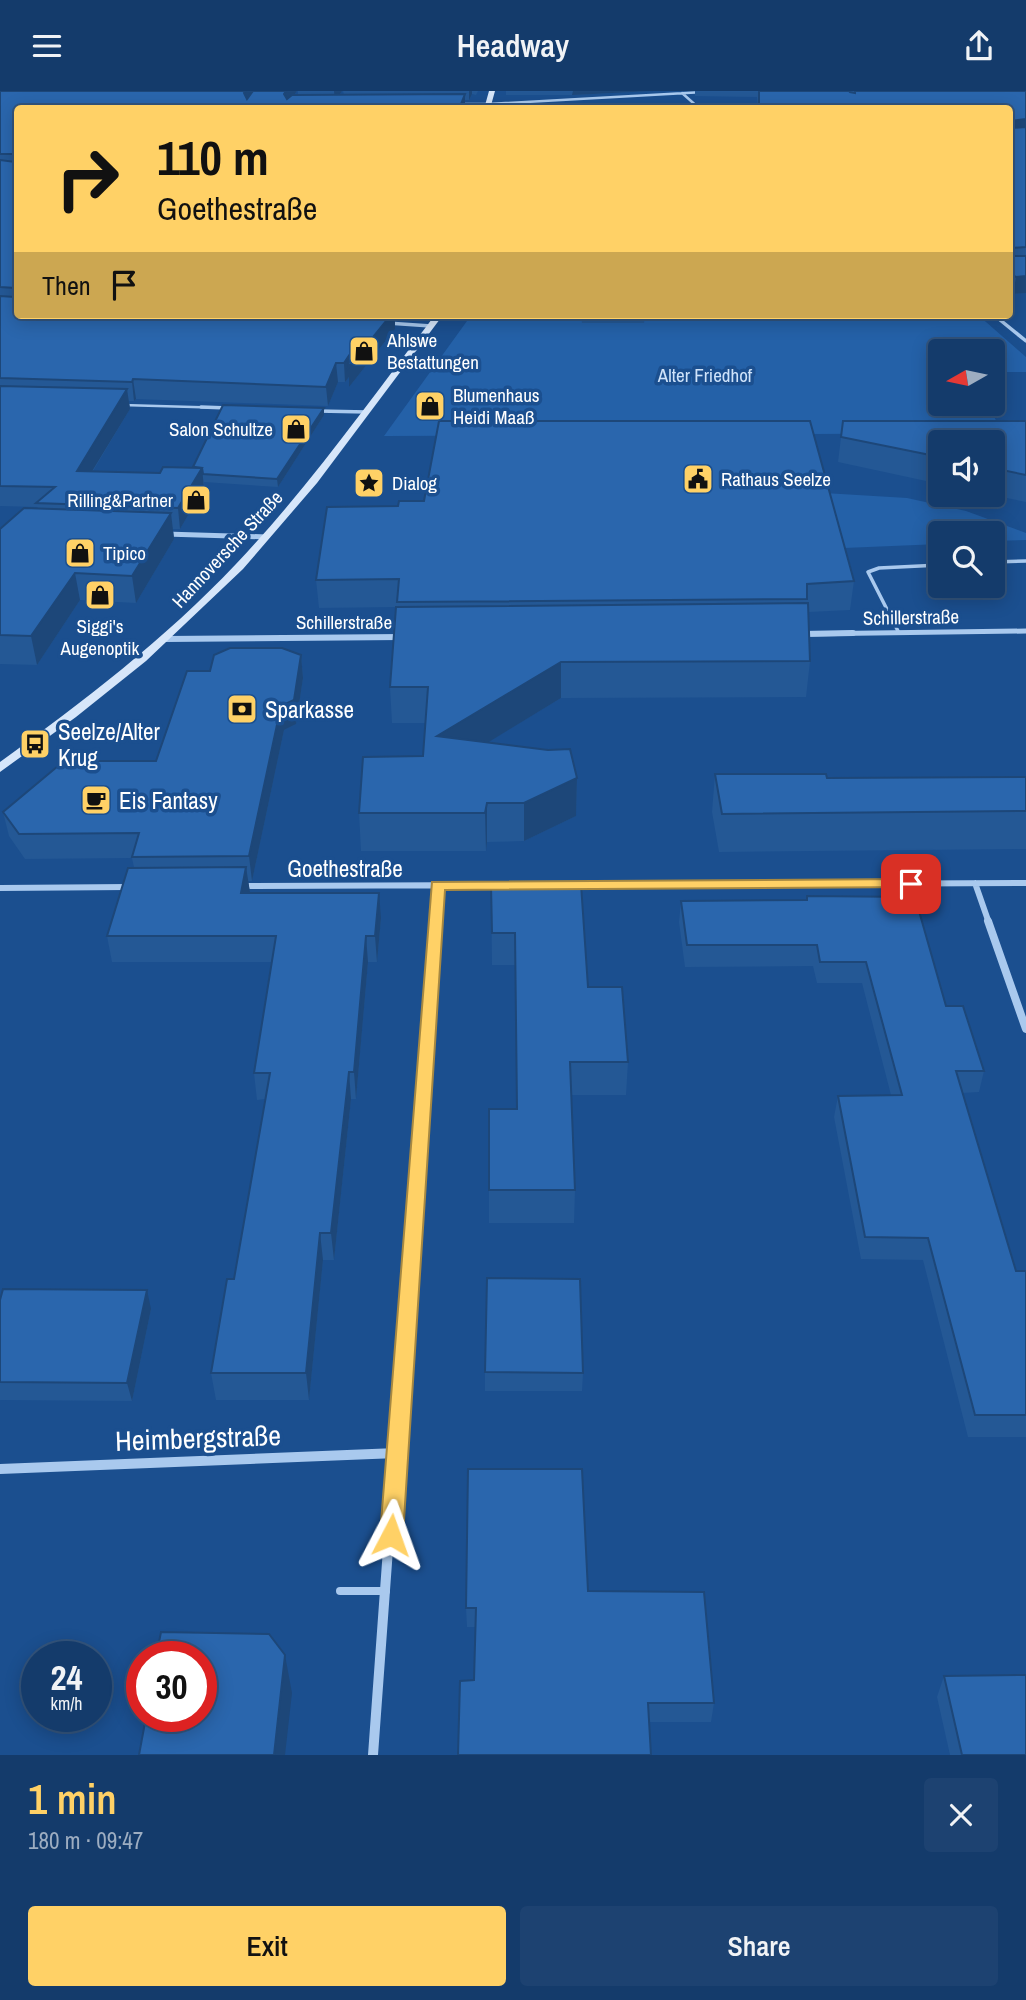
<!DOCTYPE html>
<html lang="en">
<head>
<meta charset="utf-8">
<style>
	:root { --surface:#143b6b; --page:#1d4271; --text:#f1f3f6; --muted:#9dadc1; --line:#33557e; --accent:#ffd166 }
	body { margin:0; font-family:"Archivo Narrow",sans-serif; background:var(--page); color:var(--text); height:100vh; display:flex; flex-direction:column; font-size:26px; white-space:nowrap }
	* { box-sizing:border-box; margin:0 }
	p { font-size:23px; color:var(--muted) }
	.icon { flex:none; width:38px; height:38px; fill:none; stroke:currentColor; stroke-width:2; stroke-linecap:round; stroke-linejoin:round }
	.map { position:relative; height:1664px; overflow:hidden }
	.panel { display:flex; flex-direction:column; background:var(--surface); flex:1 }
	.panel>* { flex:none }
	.hud { position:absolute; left:14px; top:14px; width:999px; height:214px; border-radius:7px; box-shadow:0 4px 18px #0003,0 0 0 2px var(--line); background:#ffd166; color:#111; overflow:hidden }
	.needle { width:46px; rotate:261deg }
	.fabs { position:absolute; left:928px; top:248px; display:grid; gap:14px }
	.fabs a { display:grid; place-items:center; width:77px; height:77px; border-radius:7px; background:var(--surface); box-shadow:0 4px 18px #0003,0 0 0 2px var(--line); font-size:35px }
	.speed { position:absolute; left:21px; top:1550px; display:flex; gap:14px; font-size:35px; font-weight:700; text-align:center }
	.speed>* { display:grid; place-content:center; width:91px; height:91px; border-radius:50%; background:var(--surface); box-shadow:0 4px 18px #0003,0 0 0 2px var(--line); line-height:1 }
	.speed small { font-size:18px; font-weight:400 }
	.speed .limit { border:10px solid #d22; background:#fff; color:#111 }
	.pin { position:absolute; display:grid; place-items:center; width:60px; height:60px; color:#fff; margin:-30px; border-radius:14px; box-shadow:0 4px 10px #0006 }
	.me { position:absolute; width:77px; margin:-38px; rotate:4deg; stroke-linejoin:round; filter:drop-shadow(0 0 5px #0008) }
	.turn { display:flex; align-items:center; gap:24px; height:147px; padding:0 28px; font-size:32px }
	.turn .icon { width:91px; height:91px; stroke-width:2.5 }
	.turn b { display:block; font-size:49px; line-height:60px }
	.then { display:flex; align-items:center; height:66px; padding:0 28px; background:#0003; gap:14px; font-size:26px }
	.round { display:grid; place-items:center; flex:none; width:74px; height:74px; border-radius:7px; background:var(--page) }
	.overview { display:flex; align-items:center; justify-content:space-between; height:119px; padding:0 28px }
	h1 { font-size:42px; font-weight:600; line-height:52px; color:var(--accent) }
	.cta { display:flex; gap:14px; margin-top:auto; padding:14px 28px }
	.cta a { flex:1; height:80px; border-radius:7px; background:var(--accent); color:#111; font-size:28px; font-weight:600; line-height:80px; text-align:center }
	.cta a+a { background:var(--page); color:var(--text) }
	header { display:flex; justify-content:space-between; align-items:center; height:91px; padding:0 28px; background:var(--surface); font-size:32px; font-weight:600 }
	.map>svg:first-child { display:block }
	.green { fill:#2461a8 }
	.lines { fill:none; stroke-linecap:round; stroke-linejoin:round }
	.lane-far2 { stroke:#a9c9ee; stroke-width:2.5 }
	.lane-far1 { stroke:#a9c9ee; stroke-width:3.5 }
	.lane { stroke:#a9c9ee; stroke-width:8 }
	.street-far5 { stroke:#a9c9ee; stroke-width:2.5 }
	.street-far4 { stroke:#a9c9ee; stroke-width:3.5 }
	.street-far3 { stroke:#a9c9ee; stroke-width:5 }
	.street-far2 { stroke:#a9c9ee; stroke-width:6 }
	.street-far1 { stroke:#a9c9ee; stroke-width:8 }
	.street { stroke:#a9c9ee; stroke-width:10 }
	.secondary { fill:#d6e6fa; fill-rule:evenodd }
	.wall { fill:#245895 }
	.shaded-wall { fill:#1d4779 }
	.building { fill:#2a66ad; stroke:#1d4779; stroke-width:2 }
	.route { fill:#ffd166; stroke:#a68842; stroke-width:2 }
	.labels { text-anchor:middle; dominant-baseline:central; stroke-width:7; stroke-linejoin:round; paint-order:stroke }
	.far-poi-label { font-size:19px; fill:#fff; stroke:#1b4f8f; text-anchor:start }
	.far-park-label { font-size:19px; fill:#cfe3fa; stroke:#1b4f8f }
	.far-street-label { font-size:19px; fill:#fff; stroke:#1b4f8f }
	.poi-label { font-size:23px; fill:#fff; stroke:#1b4f8f; text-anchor:start }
	.street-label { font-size:23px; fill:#fff; stroke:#1b4f8f }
	.near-street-label { font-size:28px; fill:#fff; stroke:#1b4f8f }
</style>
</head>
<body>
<header><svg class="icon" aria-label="menu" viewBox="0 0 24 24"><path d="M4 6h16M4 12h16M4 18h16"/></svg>Headway<svg class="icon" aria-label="share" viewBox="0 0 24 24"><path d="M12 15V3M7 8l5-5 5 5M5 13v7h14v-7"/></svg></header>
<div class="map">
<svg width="1026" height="1664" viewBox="0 0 1026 1664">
	<rect width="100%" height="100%" fill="#1b4f8f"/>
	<path class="green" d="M536,224H978L1026,266V281H992V261H940V313H987L1003,342L384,345L467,230Z
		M824,402L907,407L966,420L1026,442V449L992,450V443H940V453L844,457L851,476L424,483Z"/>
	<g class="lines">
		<path class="lane-far2" d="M461,13H488
			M122,314L228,317"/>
		<path class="lane-far1" d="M201,316L228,317
			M318,320L367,321
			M992,471L1026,470
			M899,542L868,481L879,477L940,474"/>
		<path class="lane" d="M340,1500H386"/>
		<path class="street-far5" d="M682,2L700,18
			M488,13L722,0"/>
		<path class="street-far4" d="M994,224L1026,250
			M387,232L431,235"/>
		<path class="street-far3" d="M165,443L267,446
			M803,543L1026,540"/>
		<path class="street-far2" d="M803,543L853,542
			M166,548L402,546
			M975,792L989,832
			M572,794L1026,792
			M239,795L500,794
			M0,797L129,796
			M434,832L437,794"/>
		<path class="street-far1" d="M988,830L1026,938
			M407,1198L434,830"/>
		<path class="street" d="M0,1378L397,1362
			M373,1664L407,1197"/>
		<path class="secondary" d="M489,0H495L490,18H484Z
			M435,224H443L317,392L243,478L146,570L76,626L0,681V671C83,611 165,548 236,473C309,396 371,308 435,224Z"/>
	</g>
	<path class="wall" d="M0,0H297L294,4H298V0H342L339,4H344L343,0H478L476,4L472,3L469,9H465V18H18V224H406L402,229H395V238L349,296V286L345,291H338L328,315L136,308L134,310H129L130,318L93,380L160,382L193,376L324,324L278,396L204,391V397L180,438H173L174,448L136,512L80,509L37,574L0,573V438L38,417L37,416L0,415Z
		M506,0H653L572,4H506Z
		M695,0H1026V202L1013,203L1010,201V18H758L757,6L695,5Z
		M581,224H645L644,232H582Z
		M843,330H1026V411L992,404V352H940V393L838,371Z
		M327,416L854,490L850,519L809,521L810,570L806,606L561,607L488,651L577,687L576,725L524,750L487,751L486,760H361L359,722L423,665L425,632H392L390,596L397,516L319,517L316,489Z
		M301,564L303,587L296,633L284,639L252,790H248L250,802L381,827L377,871H368L356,1008H351L334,1169H323L309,1309H216L211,1282L234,1188L265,1008L257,1009L254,982L271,871H112L107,845L134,776L132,767L25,768L9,745L3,721L156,670L210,580Z
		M715,683L827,687L1026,686V758L719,761L712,721Z
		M491,794L588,896L628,971L626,1004H571L575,1099L574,1132H489V1099L517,1018L515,874H492Z
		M807,805L946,915L984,980L979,1001L962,1002L1016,1180H1026V1346H968L923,1169L861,1168L834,1026L838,1005L891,1004L862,892H817L813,875L685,876L679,831L681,810L806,809Z
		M0,1209L151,1218L132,1310L0,1309Z
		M485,1281L583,1282L582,1300H485Z
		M588,1500L714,1612L711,1631H649L474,1589L476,1536H467L466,1517Z
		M944,1585L1026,1664H950L937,1606Z"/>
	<path class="shaded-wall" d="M246,0H255L246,16L244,2Z
		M286,0H297L285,16L284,3Z
		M334,0H342L335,10Z
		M469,0H472V3L469,9Z
		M573,0H653L572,4Z
		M465,3V18H459Z
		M1026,28V42L1010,44V32L1011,30Z
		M1026,185V202L1013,203L1016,186Z
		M391,224H395V238L349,296V286L345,291L344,272L350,263Z
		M336,272L338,291L328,315L326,296Z
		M133,288L136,308L134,310L132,291Z
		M127,298L130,318L80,400L77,380Z
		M324,317V324L278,396L277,388Z
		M202,377L204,397L180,438L178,417Z
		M171,422L174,448L136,512L132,485Z
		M75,482L80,509L37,574L31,545Z
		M301,564L303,587L296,633L284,639L252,790L249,765L281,615Z
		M561,571V607L438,682L437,645Z
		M577,687L576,725L524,750V712Z
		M487,712V751L486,760L485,722Z
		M246,776L250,801L241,802Z
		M379,802L381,827L377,871L375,845Z
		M366,845L368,871L356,1008L354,981Z
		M349,981L351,1008L334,1169L331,1142Z
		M320,1142L323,1169L309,1309L306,1282Z
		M147,1199L151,1218L132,1310L127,1292Z
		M285,1564L292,1602L285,1664H274Z"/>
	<path class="building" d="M0,0H246L244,2L247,8L253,0H286L284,3L287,8L292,4L465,3L459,18H18V65L16,63H0Z
		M759,0H849L850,1L855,2V0H1026V28L1011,30L1010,32V18H759Z
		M1010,35L1012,37L1026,36V156L1012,157L1010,160Z
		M18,68V200L15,197L0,196V69L15,71Z
		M1010,162L1013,165H1026V185L1016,186L1010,182Z
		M18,203V224H391L348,277L350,263L344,272H336L326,296L133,288L132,291L0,287V205L15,206Z
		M0,295L127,298L77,380L160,382L163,376L202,377L178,417L36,412L55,396L0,395Z
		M223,314L324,317L277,388L203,383L202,377L193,376Z
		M439,330H810L854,490L807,493V508L397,511L399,488L316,489L327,416L398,415L399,410H424Z
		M843,330H1026V384L992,377V352H940V366L841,346Z
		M24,417L171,422L132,485L75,482L31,545L0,544V438Z
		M808,512L810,570L561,571L437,645L548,659L570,658L577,687L524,712H487L485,722H359L363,666L423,665L428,596H390L396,516Z
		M230,557H282L301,564L294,609L281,615L249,765L132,766L139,742L19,743L3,721L64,670H156L187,580H210L214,564Z
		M715,683H826L827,687L1026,686V720L722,723Z
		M246,776L241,802H379L375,845H366L354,981H349L331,1142H320L306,1282H211L227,1188H234L270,982H254L276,845H107L128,777Z
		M581,793L588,896H622L628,971H570L575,1099H489V1018H517L515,842H492L491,794Z
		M807,805L915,806L946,915H963L984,980H956L1016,1180H1026V1324H975L928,1147L865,1146L838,1005L902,1004L866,871H820L817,854H687L681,810L807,809Z
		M487,1187L580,1188L583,1282L485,1281Z
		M3,1198L147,1199L127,1292L0,1291V1209Z
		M468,1378H582L588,1500L704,1501L714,1612H648L651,1664H458L460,1590L474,1589L476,1517H466Z
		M161,1541L269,1543L285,1564L274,1664H139L146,1626H201V1566H156Z
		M1026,1584V1664H962L944,1585Z"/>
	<path class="route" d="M911,788L919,793L917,796L445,799L403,1444L399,1452L391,1455L383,1452L380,1444L432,791Z"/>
	<defs>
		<g id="shop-square" transform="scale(1.575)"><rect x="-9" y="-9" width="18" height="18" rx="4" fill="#ffd166" stroke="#1b4f8f"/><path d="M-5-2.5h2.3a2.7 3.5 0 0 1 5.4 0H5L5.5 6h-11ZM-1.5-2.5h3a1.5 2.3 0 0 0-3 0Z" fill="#111"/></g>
		<g id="civic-square" transform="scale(1.575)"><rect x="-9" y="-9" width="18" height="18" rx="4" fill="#ffd166" stroke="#1b4f8f"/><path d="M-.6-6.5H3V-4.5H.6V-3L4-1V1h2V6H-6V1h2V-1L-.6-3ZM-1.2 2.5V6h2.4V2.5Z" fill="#111"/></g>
		<g id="sight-square" transform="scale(1.575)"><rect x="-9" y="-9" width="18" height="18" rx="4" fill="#ffd166" stroke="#1b4f8f"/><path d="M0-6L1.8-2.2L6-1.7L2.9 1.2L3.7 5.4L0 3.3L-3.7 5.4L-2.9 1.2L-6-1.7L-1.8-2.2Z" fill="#111"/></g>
		<g id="bank-square" transform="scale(1.575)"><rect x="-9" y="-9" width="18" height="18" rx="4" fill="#ffd166" stroke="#1b4f8f"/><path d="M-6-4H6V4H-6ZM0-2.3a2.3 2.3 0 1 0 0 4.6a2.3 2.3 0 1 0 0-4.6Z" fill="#111"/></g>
		<g id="bus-square" transform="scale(1.575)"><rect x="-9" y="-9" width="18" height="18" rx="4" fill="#ffd166" stroke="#1b4f8f"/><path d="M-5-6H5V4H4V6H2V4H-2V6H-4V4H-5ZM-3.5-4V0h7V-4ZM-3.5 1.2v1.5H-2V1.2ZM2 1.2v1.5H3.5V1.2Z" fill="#111"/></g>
		<g id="cafe-square" transform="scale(1.575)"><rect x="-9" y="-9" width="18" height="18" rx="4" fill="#ffd166" stroke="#1b4f8f"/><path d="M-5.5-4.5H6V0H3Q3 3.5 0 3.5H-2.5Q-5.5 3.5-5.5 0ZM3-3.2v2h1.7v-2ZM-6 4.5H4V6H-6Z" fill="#111"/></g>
	</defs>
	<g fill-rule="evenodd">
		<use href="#shop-square" x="364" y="260"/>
		<use href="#shop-square" x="430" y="315"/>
		<use href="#shop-square" x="296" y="338"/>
		<use href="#civic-square" x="698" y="388"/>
		<use href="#sight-square" x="369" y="392"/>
		<use href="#shop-square" x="196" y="409"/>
		<use href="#shop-square" x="80" y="462"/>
		<use href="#shop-square" x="100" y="504"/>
		<use href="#bank-square" x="242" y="618"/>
		<use href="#bus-square" x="35" y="653"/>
		<use href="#cafe-square" x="96" y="709"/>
	</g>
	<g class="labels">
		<g class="far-poi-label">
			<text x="387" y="249">Ahlswe<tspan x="387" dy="22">Bestattungen</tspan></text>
			<text x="453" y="304">Blumenhaus<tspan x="453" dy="22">Heidi Maaß</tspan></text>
			<text x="273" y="338" text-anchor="end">Salon Schultze</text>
			<text x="721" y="388">Rathaus Seelze</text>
			<text x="392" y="392">Dialog</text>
			<text x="173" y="409" text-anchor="end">Rilling&amp;Partner</text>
			<text x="103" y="462">Tipico</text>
			<text x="100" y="535" text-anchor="middle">Siggi's<tspan x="100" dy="22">Augenoptik</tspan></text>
		</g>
		<g class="far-park-label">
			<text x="705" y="284">Alter Friedhof</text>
		</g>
		<g class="far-street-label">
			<text transform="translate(227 458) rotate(-47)">Hannoversche Straße</text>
			<text transform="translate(911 526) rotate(-1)">Schillerstraße</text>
			<text x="344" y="531">Schillerstraße</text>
		</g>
		<g class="poi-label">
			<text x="265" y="618">Sparkasse</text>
			<text x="58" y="640">Seelze/Alter<tspan x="58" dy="26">Krug</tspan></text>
			<text x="119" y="709">Eis Fantasy</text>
		</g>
		<g class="street-label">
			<text x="345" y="777">Goethestraße</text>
		</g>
		<g class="near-street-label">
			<text transform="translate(198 1347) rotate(-2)">Heimbergstraße</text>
		</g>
	</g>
</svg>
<div class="fabs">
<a><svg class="needle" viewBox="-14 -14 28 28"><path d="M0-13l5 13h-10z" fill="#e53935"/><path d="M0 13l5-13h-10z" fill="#9dadc1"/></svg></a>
<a><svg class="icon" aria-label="sound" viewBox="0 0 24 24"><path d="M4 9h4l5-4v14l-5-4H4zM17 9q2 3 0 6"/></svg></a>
<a><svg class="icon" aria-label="search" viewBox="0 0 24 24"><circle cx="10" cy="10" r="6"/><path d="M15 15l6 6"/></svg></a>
</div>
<div class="speed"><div>24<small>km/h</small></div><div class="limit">30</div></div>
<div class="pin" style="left:911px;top:793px;background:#d93025"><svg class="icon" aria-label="arrive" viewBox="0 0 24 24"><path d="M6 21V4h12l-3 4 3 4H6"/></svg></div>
<svg class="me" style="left:391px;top:1444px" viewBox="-20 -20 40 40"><path d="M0-17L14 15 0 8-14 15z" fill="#ffd166" stroke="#fff" stroke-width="4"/></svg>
<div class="hud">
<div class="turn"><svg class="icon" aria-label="right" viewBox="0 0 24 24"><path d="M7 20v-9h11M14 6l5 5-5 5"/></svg><div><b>110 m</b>Goethestraße</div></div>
<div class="then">Then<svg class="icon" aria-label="arrive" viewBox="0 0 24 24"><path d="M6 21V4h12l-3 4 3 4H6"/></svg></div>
</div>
</div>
<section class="panel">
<div class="overview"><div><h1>1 min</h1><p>180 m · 09:47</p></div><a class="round"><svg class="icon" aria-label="close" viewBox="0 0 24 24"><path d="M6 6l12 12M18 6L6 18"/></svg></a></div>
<div class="cta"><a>Exit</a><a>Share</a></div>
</section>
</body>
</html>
